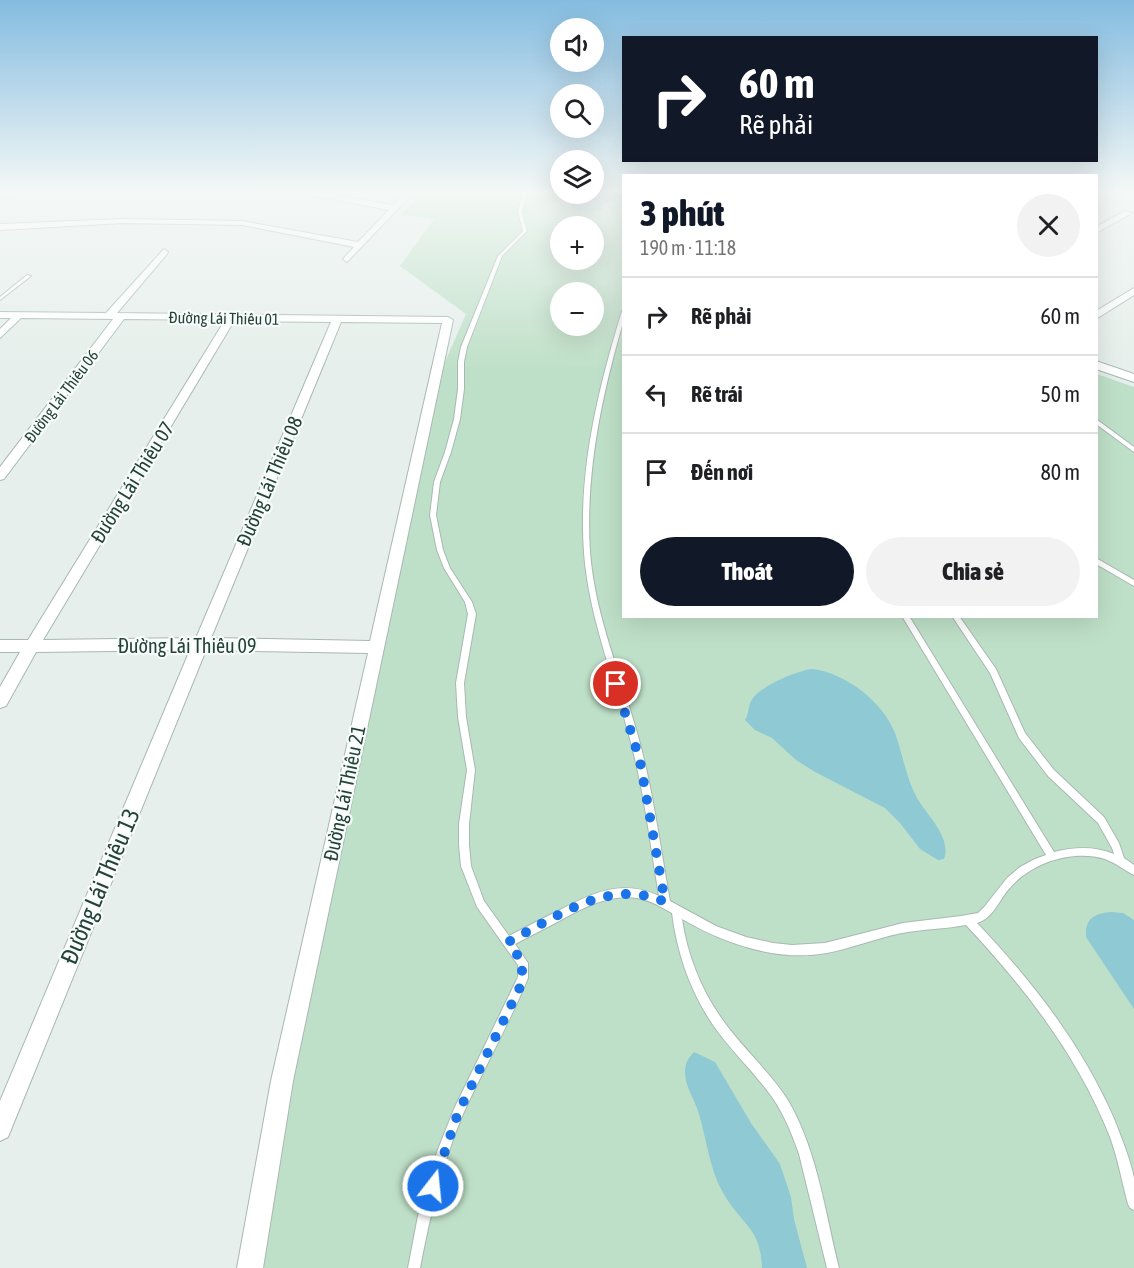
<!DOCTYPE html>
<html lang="vi">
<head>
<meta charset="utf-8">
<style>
	:root { --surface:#fff; --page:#f2f2f2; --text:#202124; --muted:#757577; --line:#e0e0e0; --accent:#111827 }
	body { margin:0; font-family:"Asap Condensed",sans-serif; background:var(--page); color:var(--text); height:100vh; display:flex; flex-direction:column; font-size:22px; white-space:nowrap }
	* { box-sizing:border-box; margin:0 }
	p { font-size:20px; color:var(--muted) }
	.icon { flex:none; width:33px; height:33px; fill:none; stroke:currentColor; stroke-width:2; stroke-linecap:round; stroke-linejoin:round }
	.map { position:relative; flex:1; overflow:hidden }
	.sheet { position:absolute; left:622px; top:174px; width:476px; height:444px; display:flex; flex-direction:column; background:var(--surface); border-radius:0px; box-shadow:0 6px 24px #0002 }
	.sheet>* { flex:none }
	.banner { position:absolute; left:622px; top:36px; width:476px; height:126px; border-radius:0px; box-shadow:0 6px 24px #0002; background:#111827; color:#fff; overflow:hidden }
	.buttons { position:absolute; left:550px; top:18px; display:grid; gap:12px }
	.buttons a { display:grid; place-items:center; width:54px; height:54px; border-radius:50%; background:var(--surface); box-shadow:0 6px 24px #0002; font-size:30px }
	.pin { position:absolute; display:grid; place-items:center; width:51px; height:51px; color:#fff; margin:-26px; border:3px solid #fff; border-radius:50%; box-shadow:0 2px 6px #0007 }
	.me { position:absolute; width:66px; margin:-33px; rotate:16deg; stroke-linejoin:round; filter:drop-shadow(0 0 4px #0008) }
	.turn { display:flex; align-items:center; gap:21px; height:126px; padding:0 18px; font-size:27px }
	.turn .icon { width:78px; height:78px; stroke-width:2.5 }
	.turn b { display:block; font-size:42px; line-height:51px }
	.round { display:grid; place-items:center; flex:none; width:63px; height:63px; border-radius:32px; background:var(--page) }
	.headline { display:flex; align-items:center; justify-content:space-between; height:102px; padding:0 18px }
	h1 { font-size:36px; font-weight:800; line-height:45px; color:var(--accent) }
	.cta { display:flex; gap:12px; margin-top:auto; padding:12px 18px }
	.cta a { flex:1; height:69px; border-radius:36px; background:var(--accent); color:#fff; font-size:24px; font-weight:800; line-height:69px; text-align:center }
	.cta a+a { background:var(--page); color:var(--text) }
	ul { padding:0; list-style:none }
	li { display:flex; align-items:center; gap:18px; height:78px; padding:0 18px; border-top:2px solid var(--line) }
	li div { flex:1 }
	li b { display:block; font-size:22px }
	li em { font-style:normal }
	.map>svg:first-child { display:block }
	.green { fill:#bfe0c8; fill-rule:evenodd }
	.water { fill:#8ec9d4 }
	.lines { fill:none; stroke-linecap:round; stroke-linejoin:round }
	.lane-casing { stroke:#a8b8b2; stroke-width:2 }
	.street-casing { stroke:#a8b8b2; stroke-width:2 }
	.secondary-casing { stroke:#a4bbb3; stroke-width:2 }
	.lane { fill:#fff; fill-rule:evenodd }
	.street { fill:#fff; fill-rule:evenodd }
	.secondary { fill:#fff; fill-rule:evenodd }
	.route { stroke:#1a73e8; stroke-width:10; stroke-dasharray:0 18 }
	.labels { text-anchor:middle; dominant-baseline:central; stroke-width:4.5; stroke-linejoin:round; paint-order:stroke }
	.far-street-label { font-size:16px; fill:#24423a; stroke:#f7fbf9 }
	.street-label { font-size:20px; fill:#24423a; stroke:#f7fbf9 }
	.near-street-label { font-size:24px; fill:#24423a; stroke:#f7fbf9 }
</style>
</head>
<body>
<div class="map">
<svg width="1134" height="1268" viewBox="0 0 1134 1268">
	<rect width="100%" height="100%" fill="#e6efeb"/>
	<path class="green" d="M423,191L594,194V191H624V616H1096L1097,374L1134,387V1268H262L292,1079L445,362L466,314L400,266L434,219L401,215ZM561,226H594V260H561ZM561,292H594V326H561Z"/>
	<path class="water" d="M594,191H622L624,197L604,204L602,209C592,214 581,214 572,207L571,200L573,196L594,194Z
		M811,669C845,672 883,702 895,733C903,755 906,778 917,798C927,815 952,838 944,859L938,860L920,849L900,823L885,808L815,772L796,760L772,738L755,730L745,720C749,714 748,707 751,701C759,686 795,672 811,669Z
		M1110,912L1123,913L1134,920V1009L1086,937C1085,919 1093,914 1110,912Z
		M694,1052L715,1062L751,1123L780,1164L791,1197L794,1219L807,1268H762C761,1228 742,1225 725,1196C709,1170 707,1139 698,1111C694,1098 685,1087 685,1072C685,1062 688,1059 694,1052Z"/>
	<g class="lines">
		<g class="lane-casing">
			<path id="lane" d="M523,191H527L522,212L527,231L502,256L467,347L464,362V389L460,419L451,452L440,482L436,515L443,550L450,568L472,602L476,614L464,683L466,717L475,770L469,824V845L471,866L484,901L509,936C526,927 543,918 560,910C594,892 622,879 659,896C650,843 644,790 630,739C614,677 589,618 584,553C578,471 598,389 622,311L624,310V319C602,394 585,473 590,552C595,616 621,675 638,736C653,790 660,846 670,901L716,926L746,937L773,943L792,945L825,943L903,923L961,916L978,913L985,906L1007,878L1020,867L1035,859L1046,855L902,616H909L1054,852C1075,847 1094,846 1114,854L1112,848L1098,823L1048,776L1019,738L990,673L952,616H959L996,669L1025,733L1054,770L1104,817L1119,843L1124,858L1134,865V875C1124,870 1116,863 1105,859C1072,849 1030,863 1008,890C998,902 993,918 977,923C1033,982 1083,1046 1115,1121C1122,1140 1130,1158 1134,1178C1134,1188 1134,1200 1134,1210L1130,1208L1128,1204C1122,1182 1118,1159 1110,1137C1078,1056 1025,988 966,925C945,929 923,929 902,933C877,938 852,948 827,953C777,962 725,944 682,919C688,960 705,999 731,1031C750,1055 773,1076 789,1102C818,1153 825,1213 839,1268H827L799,1154C791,1131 782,1109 766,1089C749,1067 729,1048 713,1025C690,991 677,953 672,913C661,907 650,900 637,898C609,894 585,907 561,920C546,928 530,936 515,944L528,963V978C509,1024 484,1068 463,1114C442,1163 430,1216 420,1268H408L418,1216L437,1152L454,1109L518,977V965L477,907L461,866L459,845V824L467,770L458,717L456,683L468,614L465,602L444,568L437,550L430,515L434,482L445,452L454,419L458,389V362L461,347L498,256L523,231L518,212Z
				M27,275L31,276L0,300V297Z
				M1096,419L1134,447V452L1096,424Z
				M1096,558L1134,580V586L1096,564Z"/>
		</g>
		<g class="street-casing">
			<path id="street" d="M50,191L46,193L0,196V192Z
				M268,191L327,194L393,205L406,191H415L347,262L343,259L354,247L242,225L123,223L0,230V224L123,219L242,221L358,242L389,210L327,198Z
				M1125,211L1132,213L1096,233V227Z
				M164,249L168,252L167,254L117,313L448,317L453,320L293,1081L263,1268H237L271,1081L368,653L206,650L8,1137L0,1141V1101L190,650L36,652L6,706L0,708V687L20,652H0V640H28L225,320L124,319L4,479L0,480V467L113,319L21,318L0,338V329L11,318H0V312L106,313ZM234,321L331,322L196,638L43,640ZM341,322L442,323L370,641L211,638Z
				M1134,288V295L1096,319V311Z"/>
		</g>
		<g class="secondary-casing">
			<path id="secondary" d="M1096,361L1134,374V382L1096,369Z"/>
		</g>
		<use href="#lane" class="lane"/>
		<use href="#street" class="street"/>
		<use href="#secondary" class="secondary"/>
	</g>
	<linearGradient id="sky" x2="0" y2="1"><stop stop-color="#84bce0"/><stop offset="0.52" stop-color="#f4f8f6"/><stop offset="1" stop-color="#f4f8f6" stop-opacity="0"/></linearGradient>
	<rect width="1134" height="369" fill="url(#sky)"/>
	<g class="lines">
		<path class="route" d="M433,1186L458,1113L520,987L523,963L508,942C557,917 609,877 665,902L640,761L616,684"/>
	</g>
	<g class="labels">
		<g class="far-street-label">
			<text transform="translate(224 318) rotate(1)">Đường Lái Thiêu 01</text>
			<text transform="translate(61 396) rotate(-53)">Đường Lái Thiêu 06</text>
		</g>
		<g class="street-label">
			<text transform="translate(269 481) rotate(-67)">Đường Lái Thiêu 08</text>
			<text transform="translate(132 482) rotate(-58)">Đường Lái Thiêu 07</text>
			<text x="187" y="645">Đường Lái Thiêu 09</text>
			<text transform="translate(344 793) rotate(-78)">Đường Lái Thiêu 21</text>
		</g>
		<g class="near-street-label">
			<text transform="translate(100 886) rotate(-67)">Đường Lái Thiêu 13</text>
		</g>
	</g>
</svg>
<div class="buttons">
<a><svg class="icon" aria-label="sound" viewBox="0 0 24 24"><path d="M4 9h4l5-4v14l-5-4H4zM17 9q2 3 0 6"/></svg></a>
<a><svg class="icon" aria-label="search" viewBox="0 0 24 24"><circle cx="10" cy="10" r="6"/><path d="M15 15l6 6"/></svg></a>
<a><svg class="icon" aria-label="layers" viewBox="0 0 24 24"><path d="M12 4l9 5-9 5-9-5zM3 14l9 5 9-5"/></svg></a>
<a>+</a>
<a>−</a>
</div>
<div class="pin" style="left:616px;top:684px;background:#d93025"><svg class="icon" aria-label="arrive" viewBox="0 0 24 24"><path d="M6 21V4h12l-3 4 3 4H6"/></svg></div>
<svg class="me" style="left:433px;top:1186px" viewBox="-20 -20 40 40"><circle r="17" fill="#1a73e8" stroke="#fff" stroke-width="3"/><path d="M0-11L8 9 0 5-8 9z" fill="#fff"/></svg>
<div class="banner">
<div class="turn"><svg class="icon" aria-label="right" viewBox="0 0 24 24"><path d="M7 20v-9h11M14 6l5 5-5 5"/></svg><div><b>60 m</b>Rẽ phải</div></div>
</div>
<section class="sheet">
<div class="headline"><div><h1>3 phút</h1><p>190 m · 11:18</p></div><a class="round"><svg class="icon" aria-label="close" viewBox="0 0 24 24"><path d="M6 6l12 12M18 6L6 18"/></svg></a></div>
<ul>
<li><svg class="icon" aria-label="right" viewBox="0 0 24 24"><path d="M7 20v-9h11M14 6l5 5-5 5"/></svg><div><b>Rẽ phải</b></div><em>60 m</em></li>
<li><svg class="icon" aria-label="left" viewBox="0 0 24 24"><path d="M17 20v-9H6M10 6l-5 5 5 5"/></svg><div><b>Rẽ trái</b></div><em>50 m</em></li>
<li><svg class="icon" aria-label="arrive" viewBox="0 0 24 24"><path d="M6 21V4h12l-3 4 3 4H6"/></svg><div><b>Đến nơi</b></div><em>80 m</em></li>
</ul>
<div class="cta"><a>Thoát</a><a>Chia sẻ</a></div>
</section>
</div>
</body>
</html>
